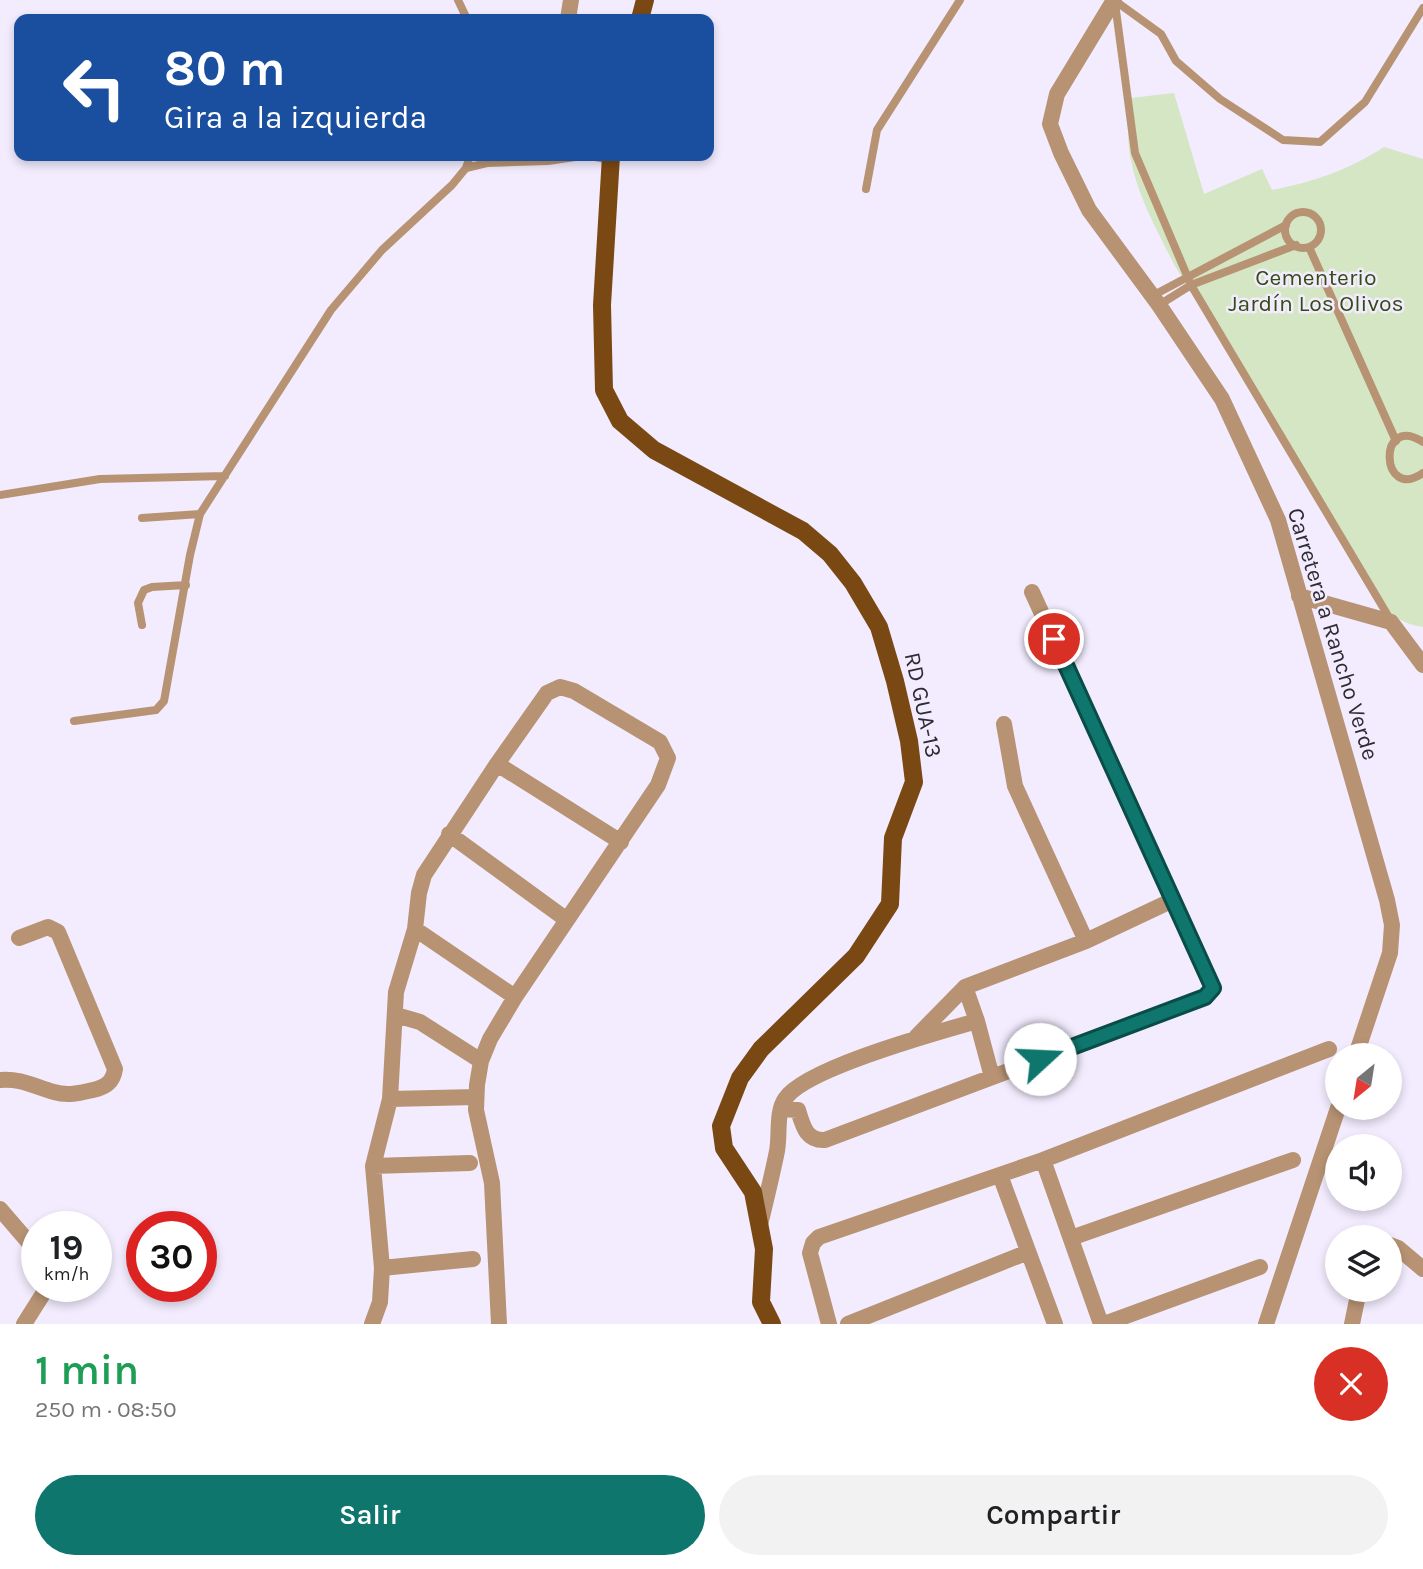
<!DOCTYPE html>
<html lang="es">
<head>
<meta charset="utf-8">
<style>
	:root { --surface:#fff; --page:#f2f2f2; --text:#202124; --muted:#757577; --accent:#0f766e }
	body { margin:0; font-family:Karla,sans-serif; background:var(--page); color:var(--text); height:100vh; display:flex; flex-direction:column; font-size:26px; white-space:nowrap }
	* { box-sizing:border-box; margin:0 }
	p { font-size:23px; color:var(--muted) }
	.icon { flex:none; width:38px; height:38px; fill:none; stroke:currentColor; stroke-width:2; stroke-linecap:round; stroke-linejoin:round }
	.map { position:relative; height:1324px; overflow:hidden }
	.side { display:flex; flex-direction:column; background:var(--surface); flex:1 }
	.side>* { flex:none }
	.banner { position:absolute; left:14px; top:14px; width:700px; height:147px; border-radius:14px; box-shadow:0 4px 10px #0003; background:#1a4fa0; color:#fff; overflow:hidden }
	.needle { width:46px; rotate:210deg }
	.buttons { position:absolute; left:1325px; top:1043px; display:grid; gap:14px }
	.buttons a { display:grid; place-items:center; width:77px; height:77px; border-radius:50%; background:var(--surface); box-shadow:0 4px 10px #0003; font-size:35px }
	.speed { position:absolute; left:21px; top:1211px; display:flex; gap:14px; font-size:35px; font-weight:700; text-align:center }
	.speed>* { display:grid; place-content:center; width:91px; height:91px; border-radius:50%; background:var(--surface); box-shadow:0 4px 10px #0003; line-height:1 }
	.speed small { font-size:18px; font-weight:400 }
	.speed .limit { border:10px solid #d22; background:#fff; color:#111 }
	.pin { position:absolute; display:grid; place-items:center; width:60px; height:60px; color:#fff; margin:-30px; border:4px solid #fff; border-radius:50%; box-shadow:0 2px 7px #0007 }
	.me { position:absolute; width:77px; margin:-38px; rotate:70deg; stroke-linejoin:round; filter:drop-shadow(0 0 5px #0008) }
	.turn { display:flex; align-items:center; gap:24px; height:147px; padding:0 35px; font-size:32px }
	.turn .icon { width:91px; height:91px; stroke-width:2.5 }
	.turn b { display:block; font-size:49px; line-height:60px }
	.round { display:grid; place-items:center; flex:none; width:74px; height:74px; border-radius:37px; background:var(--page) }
	.headline { display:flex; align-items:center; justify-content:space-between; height:119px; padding:0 35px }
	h1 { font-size:42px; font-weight:600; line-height:52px; color:#1e9e55 }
	.button { display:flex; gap:14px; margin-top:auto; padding:14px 35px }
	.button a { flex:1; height:80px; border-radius:42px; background:var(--accent); color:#fff; font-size:28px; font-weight:600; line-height:80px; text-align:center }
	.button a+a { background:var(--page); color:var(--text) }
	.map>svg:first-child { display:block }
	.green { fill:#d4e6c3 }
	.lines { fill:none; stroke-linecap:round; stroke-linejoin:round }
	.lane { stroke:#b79373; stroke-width:8 }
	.street { stroke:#b79373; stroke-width:16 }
	.primary { stroke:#7a4813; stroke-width:18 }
	.route-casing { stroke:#0a4d48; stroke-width:18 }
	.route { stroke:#0f766e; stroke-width:12 }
	.labels { text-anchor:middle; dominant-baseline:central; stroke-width:5; stroke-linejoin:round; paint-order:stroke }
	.park-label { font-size:23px; fill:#344c14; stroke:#f2ecfe }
	.street-label { font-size:23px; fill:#2e2b33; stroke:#f2ecfe }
</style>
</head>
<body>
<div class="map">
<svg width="1423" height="1324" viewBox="0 0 1423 1324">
	<rect width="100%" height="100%" fill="#f2ecfe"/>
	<path class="green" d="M1174,93L1204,194L1262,169L1272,190C1313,182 1349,170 1384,147L1423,159V627C1392,622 1386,608 1369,584L1175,266C1154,224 1128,180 1128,131C1127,120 1130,109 1131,98Z"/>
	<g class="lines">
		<path class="lane" d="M458,0L467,19
			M1114,0L1161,34L1176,61L1220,99L1283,140L1320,142L1365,102L1423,8
			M1115,3L1135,153L1191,285L1390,619
			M590,156L611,160
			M466,168L470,156
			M866,189L877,130L960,0
			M1285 230a18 18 0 1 1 36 0a18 18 0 1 1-36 0Z
			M1309,247L1396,441
			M1152,296L1286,225
			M1159,305L1191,285L1296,245
			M1423,442C1377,412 1380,503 1423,473
			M0,495L100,479L225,476
			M142,518L200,514
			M142,625L138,603L144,590L152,587L186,585
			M74,721L156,710L164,701L190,555L200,514L331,310L382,250L452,185L466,168L487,163L548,161L582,156"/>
		<path class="street" d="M1114,0L1057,94L1050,124L1061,153L1089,210L1159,305L1222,399L1278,520L1387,900L1392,925L1390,953L1356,1055
			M568,19L571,0
			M1299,596L1391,622L1423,665
			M1004,724L1015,786L1086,941
			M497,764L621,842
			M449,834L567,920
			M415,929L515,997
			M965,987L977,1021L992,1077
			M396,1015L420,1022L481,1061
			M916,1037L965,987L1086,941L1173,900
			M0,1080C21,1078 35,1087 54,1092C68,1096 80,1093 93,1090C106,1087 113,1082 115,1069L58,932L48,927L19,938
			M390,1099L476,1097
			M782,1109L798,1110C803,1126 806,1141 825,1140L1205,997L1213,988L1032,592
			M1043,1160L1101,1324
			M373,1166L470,1163
			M1000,1175L1055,1324
			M0,1209L37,1252
			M760,1225C766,1200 772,1176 777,1151C780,1136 776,1112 785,1099C805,1068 939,1032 977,1021
			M1071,1238L1293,1160
			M1390,1245L1398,1248L1423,1269
			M382,1268L473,1259
			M24,1324L48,1286
			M372,1324L380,1302L382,1268L373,1166L390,1099L396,992L415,929L419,893L424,875L497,764L547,693L560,687L574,691L660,742L668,758L658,785L515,997L490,1039L481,1061L477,1085L476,1110L492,1183L499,1324
			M829,1324L810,1253L813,1243L819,1237L1043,1160L1329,1049
			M848,1324L1028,1252
			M1104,1324L1260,1267
			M1266,1324L1338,1108
			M1352,1324L1359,1290"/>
		<path class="primary" d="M640,19L645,0
			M611,156L602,305L604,390L620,421L654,450L803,531L830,554L853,583L879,627L895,681L909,741L914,782L893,838L890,904L856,956L761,1049L740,1078L721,1126L724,1148L753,1192L764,1249L761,1302L772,1324"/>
	</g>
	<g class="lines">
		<g class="route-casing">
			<path id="route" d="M1040,1059L1205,997L1213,988L1054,639"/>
		</g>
		<use href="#route" class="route"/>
	</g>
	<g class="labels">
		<g class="park-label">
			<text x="1316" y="277">Cementerio<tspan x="1316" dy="26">Jardín Los Olivos</tspan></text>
		</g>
		<g class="street-label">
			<text transform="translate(1333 634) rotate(73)">Carretera a Rancho Verde</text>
			<text transform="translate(923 705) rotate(78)">RD GUA-13</text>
		</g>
	</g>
</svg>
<div class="buttons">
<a><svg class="needle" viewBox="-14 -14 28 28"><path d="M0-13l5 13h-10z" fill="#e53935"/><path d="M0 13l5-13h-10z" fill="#757577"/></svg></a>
<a><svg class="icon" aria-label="sound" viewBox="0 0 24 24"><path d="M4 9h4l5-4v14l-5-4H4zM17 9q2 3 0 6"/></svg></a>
<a><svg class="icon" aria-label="layers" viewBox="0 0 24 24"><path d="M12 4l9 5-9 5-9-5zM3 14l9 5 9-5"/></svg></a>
</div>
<div class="speed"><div>19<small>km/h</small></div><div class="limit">30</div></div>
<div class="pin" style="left:1054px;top:639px;background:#d93025"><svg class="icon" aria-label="arrive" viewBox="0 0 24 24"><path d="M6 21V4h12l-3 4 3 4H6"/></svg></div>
<svg class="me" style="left:1040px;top:1059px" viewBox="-20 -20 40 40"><circle r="19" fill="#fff"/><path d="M0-13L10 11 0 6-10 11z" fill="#0f766e"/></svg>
<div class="banner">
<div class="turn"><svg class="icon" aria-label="left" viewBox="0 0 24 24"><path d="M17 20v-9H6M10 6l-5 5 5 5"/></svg><div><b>80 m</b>Gira a la izquierda</div></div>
</div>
</div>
<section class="side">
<div class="headline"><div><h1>1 min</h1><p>250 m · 08:50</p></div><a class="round" style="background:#d93025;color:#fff"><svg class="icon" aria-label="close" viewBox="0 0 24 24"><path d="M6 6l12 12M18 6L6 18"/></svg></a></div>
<div class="button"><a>Salir</a><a>Compartir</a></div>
</section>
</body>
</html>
